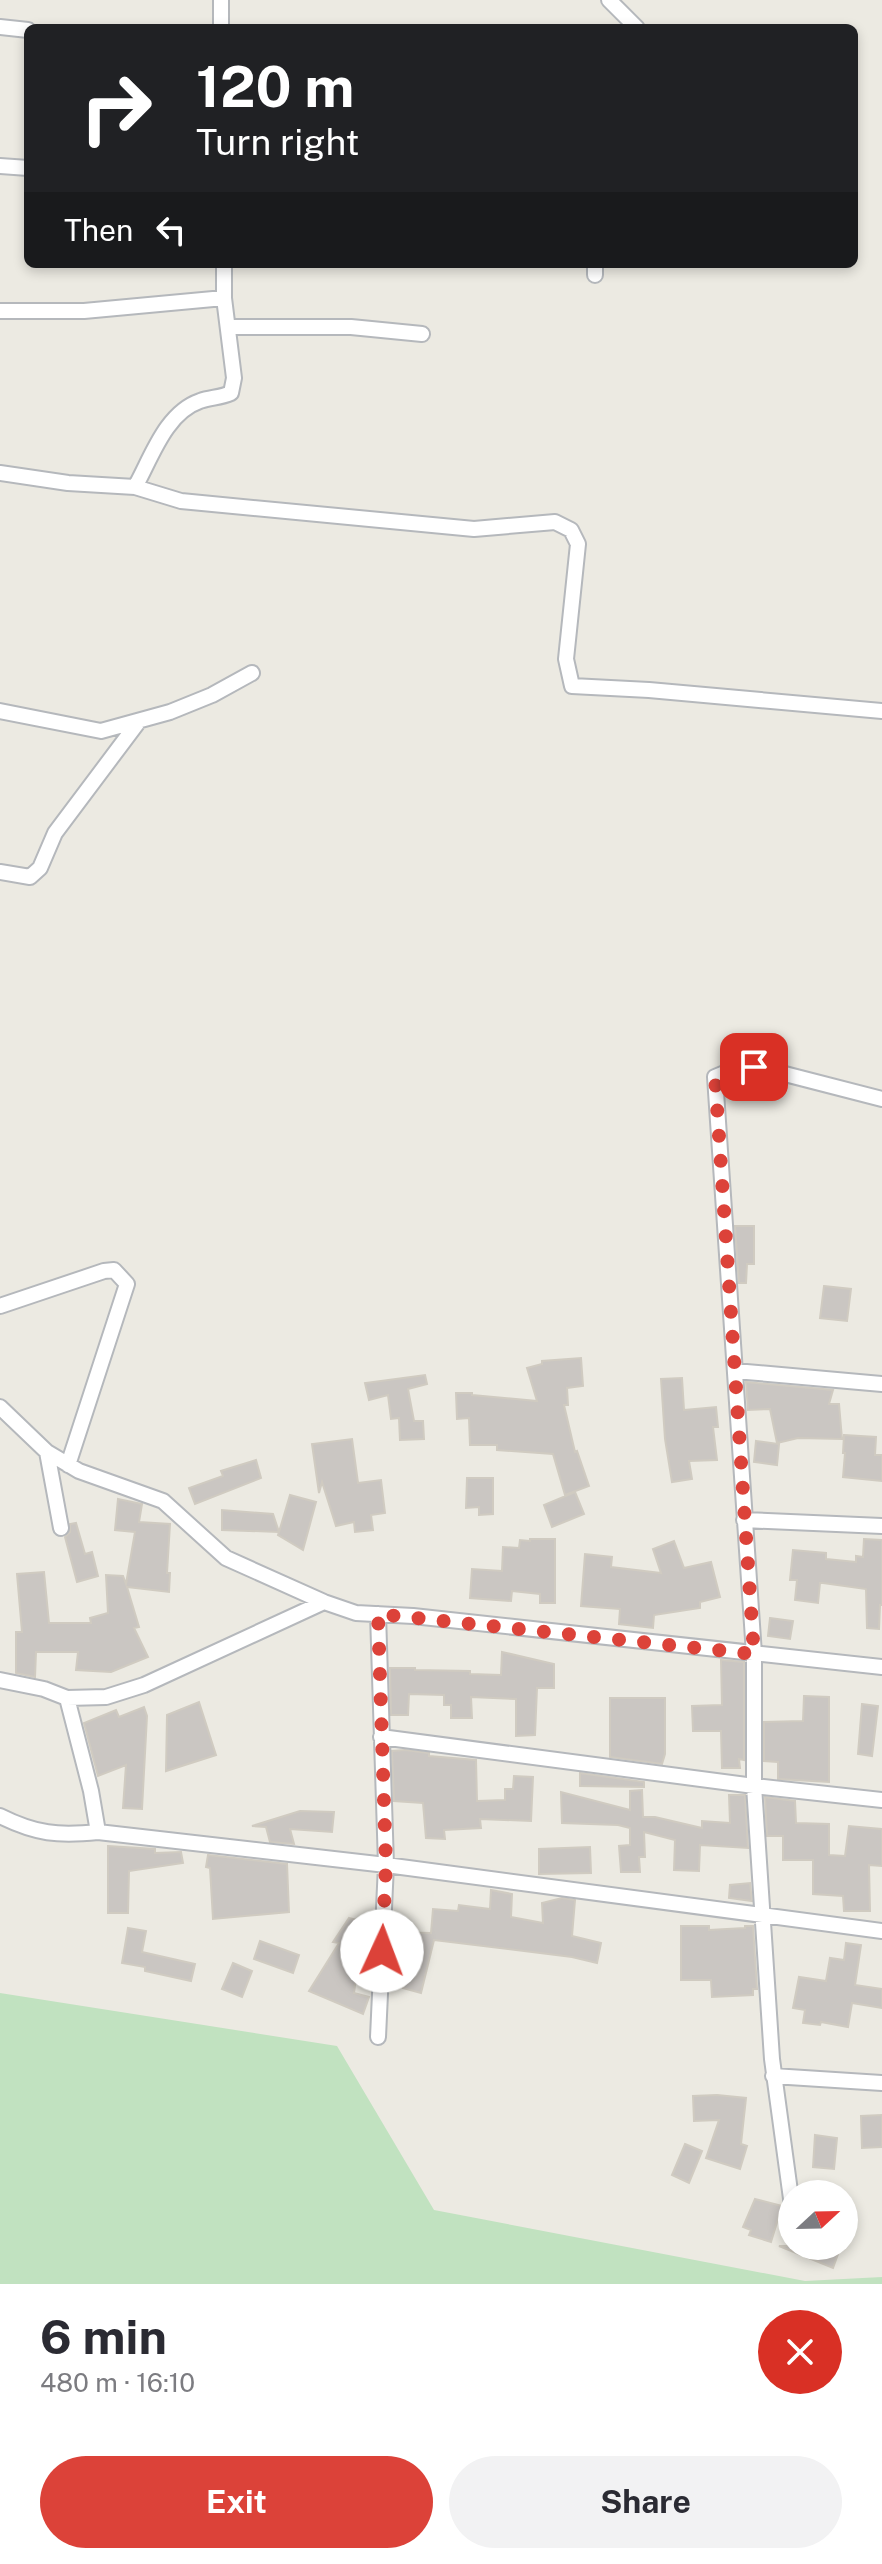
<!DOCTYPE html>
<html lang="en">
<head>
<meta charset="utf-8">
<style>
	:root { --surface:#fff; --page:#f2f2f3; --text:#2b2b33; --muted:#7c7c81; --accent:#dc4239 }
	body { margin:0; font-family:"Public Sans",sans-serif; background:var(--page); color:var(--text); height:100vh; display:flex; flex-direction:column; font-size:30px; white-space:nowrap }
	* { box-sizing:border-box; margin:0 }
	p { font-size:26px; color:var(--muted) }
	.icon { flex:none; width:44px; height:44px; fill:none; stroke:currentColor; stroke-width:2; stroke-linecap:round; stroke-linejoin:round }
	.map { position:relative; height:2284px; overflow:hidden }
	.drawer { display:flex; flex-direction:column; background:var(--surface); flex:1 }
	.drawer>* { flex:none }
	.top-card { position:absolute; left:24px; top:24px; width:834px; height:244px; border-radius:12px; box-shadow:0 4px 12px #0003; background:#202124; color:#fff; overflow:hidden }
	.needle { width:52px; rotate:68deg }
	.controls { position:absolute; left:778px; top:2180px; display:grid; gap:16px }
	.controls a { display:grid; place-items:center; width:80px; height:80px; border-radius:50%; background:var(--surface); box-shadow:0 4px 12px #0003; font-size:40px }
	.pin { position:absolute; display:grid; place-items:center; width:68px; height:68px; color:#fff; margin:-34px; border-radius:16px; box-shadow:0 4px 12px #0006 }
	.me { position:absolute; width:88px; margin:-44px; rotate:2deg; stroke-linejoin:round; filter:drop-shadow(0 0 6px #0008) }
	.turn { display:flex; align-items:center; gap:28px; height:168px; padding:0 40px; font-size:36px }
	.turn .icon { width:104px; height:104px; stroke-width:2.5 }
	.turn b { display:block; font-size:56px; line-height:68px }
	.then { display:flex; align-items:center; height:76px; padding:0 40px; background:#0003; gap:16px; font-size:30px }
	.round { display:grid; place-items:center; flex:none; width:84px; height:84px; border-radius:42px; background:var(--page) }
	.head { display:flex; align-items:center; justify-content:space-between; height:136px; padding:0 40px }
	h1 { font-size:48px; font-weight:700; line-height:60px }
	.action { display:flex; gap:16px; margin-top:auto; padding:16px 40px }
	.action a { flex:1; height:92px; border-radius:48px; background:var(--accent); color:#fff; font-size:32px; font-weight:700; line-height:92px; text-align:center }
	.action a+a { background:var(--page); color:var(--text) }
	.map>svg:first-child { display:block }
	.green { fill:#c1e2c0 }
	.building { fill:#cac6c2; stroke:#d0cbc1; stroke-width:2 }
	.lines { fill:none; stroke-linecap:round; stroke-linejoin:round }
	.street-casing { stroke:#b5b8bc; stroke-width:18 }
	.street { stroke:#fff; stroke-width:14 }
	.route { stroke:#dc4239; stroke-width:14; stroke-dasharray:0 25.2 }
</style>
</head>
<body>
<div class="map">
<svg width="882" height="2284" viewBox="0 0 882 2284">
	<rect width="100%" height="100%" fill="#eceae2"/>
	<path class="green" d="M0,1993L337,2046L434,2210L805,2281L882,2277V2284H0Z"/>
	<path class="building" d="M735,1226H754V1264H747L746,1283H739Z
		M824,1286L851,1289L847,1321L820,1318Z
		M581,1358L583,1386L567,1388L568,1405H564L575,1452L577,1451L589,1486L565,1495L553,1454L497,1450V1445H470L469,1418L457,1419L456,1393H472V1395L537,1401L527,1368L542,1364V1361Z
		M425,1375L427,1384L408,1389L414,1421H423L424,1439L400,1440L399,1418L391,1419L388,1395L369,1400L365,1383Z
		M682,1378L684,1410L716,1407L718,1427H713L717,1460L689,1461L692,1479L672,1482L665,1439L661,1379Z
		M746,1382L833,1390L829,1404H839L842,1439L798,1438L777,1443L770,1409L748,1410Z
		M844,1435L876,1437L875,1455H882V1481L843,1477L845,1453H843Z
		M352,1439L358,1483L381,1480L385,1513L371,1515L373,1530L355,1532L354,1522L336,1526L322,1482L319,1493L312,1444Z
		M756,1441L779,1444L777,1465L754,1462Z
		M256,1460L261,1478L195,1504L189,1488L223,1476L221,1471Z
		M467,1478H493V1514L479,1515V1507L466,1508Z
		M575,1492L584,1514L552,1527L544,1505Z
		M290,1495L316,1502L303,1550L278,1535L279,1532L222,1530V1510L273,1514L279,1532Z
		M118,1499L142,1504L139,1522L170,1524L167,1573H170L169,1592L127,1587L139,1627L134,1628L148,1657L111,1672L76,1670L78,1652H36L35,1677L16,1673V1632H22L17,1574L44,1572L49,1623H91L90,1618L108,1613L106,1575L123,1576L126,1584L135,1532L115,1530Z
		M76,1523L85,1554L92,1552L98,1576L77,1582L65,1537L70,1532V1524Z
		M530,1539H555V1603H540V1594L512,1591L511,1601L470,1598L472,1569L502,1571L503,1547L519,1548L520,1540L530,1541Z
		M864,1539L882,1540V1605H880L879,1629L867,1628L866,1589L823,1583H820L818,1603L795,1600L797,1580H790L793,1550L826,1553V1559L856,1562V1556L863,1557Z
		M674,1541L684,1568L711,1562L720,1597L700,1602V1608L654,1615L653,1628L619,1624L620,1609L581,1606L585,1554L612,1557L611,1567L661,1573L653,1549Z
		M770,1618L793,1621L790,1639L768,1636Z
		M502,1652L554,1664V1688H537L535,1735L516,1736V1699L471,1697L472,1718H451V1705H444V1695L409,1694L408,1715H391L390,1668H415V1670L470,1671V1674L501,1675Z
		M721,1660L744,1662V1760L739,1759L740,1768H722L721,1731H693L692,1706L722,1705Z
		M804,1696L829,1697V1782L778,1779V1762L764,1761V1722L803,1721Z
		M610,1698H665V1754L662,1764L610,1757Z
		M199,1702L216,1755L166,1771L167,1715Z
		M862,1704L878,1706L872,1756L858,1754Z
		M144,1707L147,1716L142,1809L123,1808L126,1765L98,1776L84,1723L116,1710L119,1717Z
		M405,1750L429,1753V1756L476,1760L477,1801L505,1800V1789H513L514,1776L533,1777L531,1821L480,1819L481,1828L444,1830L445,1839L426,1838L423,1803L394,1801L392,1751Z
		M580,1773L644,1782V1787L580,1786Z
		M642,1790L643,1817H655L702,1828V1821L730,1823L729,1795H745L748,1848L700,1845L699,1871L674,1870L675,1840L644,1832L645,1857H639L640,1872H621L619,1846L630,1845V1828L618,1825L562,1823L561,1792L630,1810V1791Z
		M765,1797L795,1801L796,1823L829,1824V1855L845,1856L849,1826L882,1829V1866L869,1865L870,1911H844L843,1896L813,1894V1860H783V1836H767Z
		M300,1811L334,1812L332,1832L290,1829L294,1844L270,1842L266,1827L252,1826Z
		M108,1846L155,1849V1853L181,1852L183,1863L129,1871L128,1913H108Z
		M590,1847L591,1873L539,1874V1849Z
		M208,1855L287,1864L289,1912L213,1919L210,1868L206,1867Z
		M750,1883L752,1901L729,1898L730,1885Z
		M491,1890L512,1894L511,1917L543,1923L542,1903L562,1898L575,1900L572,1936L601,1943L597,1963L572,1957L434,1940L421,1993L403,1988L411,1958L399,1957V1955L392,1954L393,1932L431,1933L433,1909L458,1911L459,1905L490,1909Z
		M349,1918L373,1924L372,1950L360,1947L354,1993L369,1997L363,2014L309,1991L339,1943L333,1942Z
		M681,1926H709V1930L745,1928V1926H753L757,1989H753V1995L712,1997L711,1980H681Z
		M128,1928L146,1931L142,1952L195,1964L191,1981L145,1971V1967L122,1963Z
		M260,1941L299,1955L293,1973L254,1959Z
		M846,1943L861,1945L855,1985L882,1989V2008L852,2003L848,2027L821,2022L820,2025L803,2023L805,2010L793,2008L799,1977L826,1981L830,1958L844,1960Z
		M233,1963L252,1971L242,1997L222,1989Z
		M717,2095L746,2098L741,2144L747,2146L740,2169L706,2158L719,2120L694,2121L693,2096Z
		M882,2115V2147L862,2148L861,2116Z
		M815,2135L837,2138L834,2169L813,2167Z
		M685,2144L702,2151L689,2183L672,2175Z
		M755,2199L782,2206L771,2242L749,2235L751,2230L743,2227Z
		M779,2246H818L838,2254L833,2268Z"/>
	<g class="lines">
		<g class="street-casing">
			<path id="street" d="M609,0L637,28
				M0,27L28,30
				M221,28V0
				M0,166L28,168
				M595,275V264
				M0,311H84L224,298
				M228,327H351L422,334
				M0,473L68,483L135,487L181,501L474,529L555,522L571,530L578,544L566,659L572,686L649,690L882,711
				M135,487C151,459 165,413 200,401C210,397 220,398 231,393L234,378L224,298V264
				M0,711L101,731L170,712L212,695L252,673
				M0,872L30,877L40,868L55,833L139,721
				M0,1306L104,1271L114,1270L127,1284L68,1465
				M735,1371L882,1384
				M0,1407L47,1452L79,1471L163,1501L226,1558L324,1602L356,1613L413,1616L882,1667
				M47,1452L61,1528
				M744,1520L882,1526
				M378,1614L386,1865L378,2037
				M0,1680L44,1689L67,1698L106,1697L144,1685L324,1602
				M67,1698L91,1791L98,1832
				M381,1737L754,1786L882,1800
				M0,1816C36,1834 58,1836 98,1832L386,1865L882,1931
				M773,2076L882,2083
				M792,2206L772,2059L754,1786V1654L715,1077L746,1064L882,1099"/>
		</g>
		<use href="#street" class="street"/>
	</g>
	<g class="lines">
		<path class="route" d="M382,1951L386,1865L378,1614L754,1654L715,1077L746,1064L754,1067"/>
	</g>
</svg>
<div class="controls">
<a><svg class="needle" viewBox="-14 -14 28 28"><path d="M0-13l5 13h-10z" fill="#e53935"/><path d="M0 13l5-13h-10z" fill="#7c7c81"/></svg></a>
</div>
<div class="pin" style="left:754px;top:1067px;background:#d93025"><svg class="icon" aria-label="arrive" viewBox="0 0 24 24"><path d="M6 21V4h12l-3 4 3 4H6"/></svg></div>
<svg class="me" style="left:382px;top:1951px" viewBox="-20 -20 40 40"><circle r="19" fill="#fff"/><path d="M0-13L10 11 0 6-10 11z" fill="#dc4239"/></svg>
<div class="top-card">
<div class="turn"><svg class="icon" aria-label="right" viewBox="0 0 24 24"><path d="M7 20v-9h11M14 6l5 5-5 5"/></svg><div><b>120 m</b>Turn right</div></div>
<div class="then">Then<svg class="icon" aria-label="left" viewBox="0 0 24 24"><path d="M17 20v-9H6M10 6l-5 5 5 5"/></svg></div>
</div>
</div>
<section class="drawer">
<div class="head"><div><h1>6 min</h1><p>480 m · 16:10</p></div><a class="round" style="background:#d93025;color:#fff"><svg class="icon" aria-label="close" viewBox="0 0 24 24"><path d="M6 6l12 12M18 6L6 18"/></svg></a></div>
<div class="action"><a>Exit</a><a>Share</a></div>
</section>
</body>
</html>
